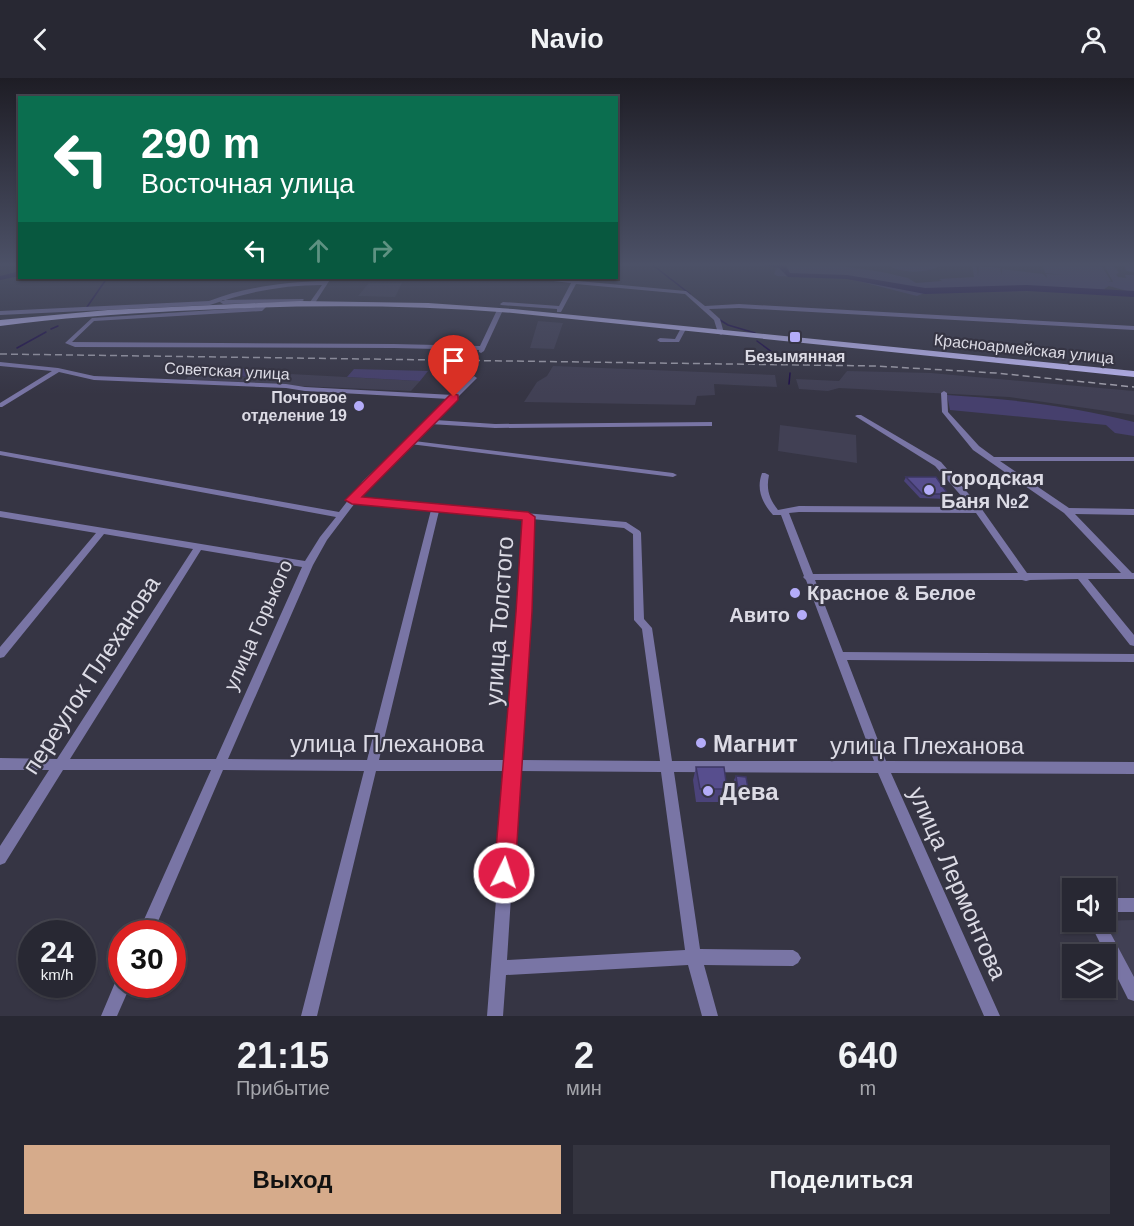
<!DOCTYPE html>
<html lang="ru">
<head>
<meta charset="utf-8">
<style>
	:root { --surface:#282833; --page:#34343f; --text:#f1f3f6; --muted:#a5a6ac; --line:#44444e; --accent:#d6ab8b }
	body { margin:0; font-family:Helvetica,sans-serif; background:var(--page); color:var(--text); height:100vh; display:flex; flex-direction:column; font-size:22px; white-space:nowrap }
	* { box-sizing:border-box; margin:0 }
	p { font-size:20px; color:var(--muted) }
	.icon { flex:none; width:33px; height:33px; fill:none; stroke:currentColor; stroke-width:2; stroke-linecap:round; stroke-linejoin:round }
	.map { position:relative; height:938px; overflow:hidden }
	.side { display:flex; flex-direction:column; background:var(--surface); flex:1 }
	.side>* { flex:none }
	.guide { position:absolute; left:18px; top:18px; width:600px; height:183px; border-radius:0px; box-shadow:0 2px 4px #0004,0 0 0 2px var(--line); background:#0b6e4f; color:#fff; overflow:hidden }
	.buttons { position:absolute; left:1062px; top:800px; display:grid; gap:12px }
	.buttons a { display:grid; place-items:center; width:54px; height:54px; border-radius:0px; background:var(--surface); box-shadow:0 2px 4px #0004,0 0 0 2px var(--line); font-size:30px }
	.speed { position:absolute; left:18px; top:842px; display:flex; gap:12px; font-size:30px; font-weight:700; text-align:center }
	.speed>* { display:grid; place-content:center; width:78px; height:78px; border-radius:50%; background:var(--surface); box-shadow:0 2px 4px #0004,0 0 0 2px var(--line); line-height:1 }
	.speed small { font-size:15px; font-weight:400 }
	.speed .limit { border:9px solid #d22; background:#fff; color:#111 }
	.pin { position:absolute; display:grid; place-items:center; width:51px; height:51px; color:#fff; margin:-62px -26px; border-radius:50% 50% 50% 0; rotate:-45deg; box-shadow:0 0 6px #0007 }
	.pin .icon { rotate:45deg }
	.me { position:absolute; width:66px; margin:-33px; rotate:4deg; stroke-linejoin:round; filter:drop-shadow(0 0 4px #0008) }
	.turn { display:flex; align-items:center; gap:21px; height:126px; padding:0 24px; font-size:27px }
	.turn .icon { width:78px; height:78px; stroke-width:2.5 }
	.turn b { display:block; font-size:42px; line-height:51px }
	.lanes { display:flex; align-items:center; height:57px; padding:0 24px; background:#0003; justify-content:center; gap:30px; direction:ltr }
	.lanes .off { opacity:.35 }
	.eta { display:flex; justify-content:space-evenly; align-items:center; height:102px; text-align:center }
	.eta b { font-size:36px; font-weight:800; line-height:42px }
	.button { display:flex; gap:12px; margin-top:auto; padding:12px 24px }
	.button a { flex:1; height:69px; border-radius:0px; background:var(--accent); color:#111; font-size:24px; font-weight:800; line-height:69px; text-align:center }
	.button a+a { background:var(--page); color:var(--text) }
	header { display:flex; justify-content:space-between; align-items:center; height:78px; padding:0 24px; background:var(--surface); font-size:27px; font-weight:800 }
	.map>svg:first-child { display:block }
	.built { fill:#414054 }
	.green { fill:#46406d }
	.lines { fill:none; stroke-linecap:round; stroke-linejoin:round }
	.stream { stroke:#1d0d48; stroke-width:1.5 }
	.river { fill:#1d0d48; fill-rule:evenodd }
	.minor { fill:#7975a5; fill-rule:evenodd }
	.primary { fill:#bcb7f2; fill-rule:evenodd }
	.rail { stroke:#a09fab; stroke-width:1.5; stroke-dasharray:7 4; stroke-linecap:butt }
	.wall { fill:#4b437a }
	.building { fill:#574e8e; stroke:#3d3763; stroke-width:1.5 }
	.route { fill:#e11d48; stroke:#92132f; stroke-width:1.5 }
	.poi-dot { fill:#b4acf9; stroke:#363544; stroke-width:2 }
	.labels { text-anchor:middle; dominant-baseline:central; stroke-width:4.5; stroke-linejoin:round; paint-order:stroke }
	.far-street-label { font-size:16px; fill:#dcdbe5; stroke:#363544 }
	.far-poi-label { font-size:16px; font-weight:bold; fill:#dcdbe5; stroke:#363544 }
	.poi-label { font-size:20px; font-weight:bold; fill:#dcdbe5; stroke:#363544; text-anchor:start }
	.street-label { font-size:20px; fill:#dcdbe5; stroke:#363544 }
	.near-street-label { font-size:24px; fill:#dcdbe5; stroke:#363544 }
	.near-poi-label { font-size:24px; font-weight:bold; fill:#dcdbe5; stroke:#363544; text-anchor:start }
</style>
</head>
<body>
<header><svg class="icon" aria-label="back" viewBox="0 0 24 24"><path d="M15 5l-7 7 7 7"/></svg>Navio<svg class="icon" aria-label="person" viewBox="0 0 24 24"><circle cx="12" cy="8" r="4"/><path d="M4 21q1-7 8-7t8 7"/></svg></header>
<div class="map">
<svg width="1134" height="938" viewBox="0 0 1134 938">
	<rect width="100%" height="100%" fill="#363544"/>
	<path class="built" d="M369,205H402L395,219L358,218Z
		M538,243L563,245L554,271L530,270Z
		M553,288L775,297L777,309L714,306L715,317L697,318L695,327L524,324L537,304L547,298Z
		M847,293L931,295L1134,313V337L1009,319L839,310L828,313L799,311L796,301L839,303Z
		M272,295L420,303L411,313L184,303L189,298L268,299Z
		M780,347L856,357L857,385L778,373Z
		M1134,842V907L1100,843Z"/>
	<path class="green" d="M752,185H809L816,188L821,185L882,194L908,200L916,205L942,203L939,201L974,199L972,185H976L978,198L979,188L1000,190L1002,197V191L1043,196L1047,200L1046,196L1064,197L1045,195L1042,185H1100L1111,203H1107L1113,204L1103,185H1112L1119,195L1116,196L1118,199L1126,200L1125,197H1134V215L1109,208L1104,211L1110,217L1039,213L927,214L917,218L850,201L777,198L774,196L777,189Z
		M883,185H945C927,197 902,196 883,185Z
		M177,290L274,291L268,299L172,297Z
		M354,291L428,293L420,303L347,299Z
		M947,317C1010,321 1073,328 1134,344V358L1115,355L1106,347L950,332Z"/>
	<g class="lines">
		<path class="stream" d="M650,185L690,216
			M87,229L107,200
			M720,242L728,247L755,255
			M51,251L58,248
			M757,263L780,280
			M17,270L46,254
			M789,306L790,295"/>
		<path class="river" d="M752,185L785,186L790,195L847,197L925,210L1027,207L1134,213V219L1027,213L925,216L847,201L788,199L779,190Z
			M20,193V198L0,202V198Z"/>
		<path class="minor" d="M327,200H331L315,225L313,226L310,224L322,207C284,207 246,214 210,227L0,237V233L209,223C244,209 286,204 324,203Z
			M534,200H546L686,213L705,228L739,226L1134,248V252L739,230L709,231L720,241L724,255L721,257L718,255L714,242L685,216L576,206L561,234H557V231L501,227L500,226L503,224L559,228L571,205L536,201Z
			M303,221L304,222L301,224L223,226L220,224L223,222Z
			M265,225L268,227L262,233L94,243L72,264L394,266L480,268L497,232L500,230L503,232L484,273L481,275L479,274V272L394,270L75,269L65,265L92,240L260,229Z
			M681,250L686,251L679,264H660L657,262L660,260L675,261Z
			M0,284L58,290L94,298L286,306L305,309L453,317L474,298L477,300L435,342L495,346L712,344V348H709L495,350L430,346L414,363L673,395L677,397L673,399L410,366L369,407L359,420L626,444L640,453L641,455L644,541L652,550L672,683H874L806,502L803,499L804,498L781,437H773C762,425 756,411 762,395H765L769,397C766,411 769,421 778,432L799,428L971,429L935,388L855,338L857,337H861L941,384L981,430L1027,495H1121L1064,435L973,372L942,334L941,315L944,313L947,315L948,334L979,368L994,379H1134V383H1000L1069,430L1134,431V437L1075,436L1132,495H1134V501H1088L1134,557V568L1130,567L1078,501L1030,502L1026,503L1022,502H815L843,574L1134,576V584L847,582L886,683L1134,684V696L891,695L1000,938H984L878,695L674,694L700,871L793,872L798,875L801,880L798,885L793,888L704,887L718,938H702L688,887L506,897L503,938H487L506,693H376L317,938H301L364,693L223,692L153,855H138L211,692H63L5,785L0,787V768L49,692H0V680L57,681L193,471L104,456L4,579L0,580V569L96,455L0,439V433L305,483L320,459L336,439L0,377V373L339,434L363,403L449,321L305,313L286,310L94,302L59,294L2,329H0V325L52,293L0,288ZM355,425L431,432L367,682L228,681L313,487L327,462ZM439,433L524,440L519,534L507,682H379ZM799,434L976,435L1018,495L813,496L789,435ZM532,441L624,450L633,456L634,542L642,551L660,683L519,682L529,534ZM201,472L302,489L216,681H70ZM519,693L661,694L685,872L507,882Z
			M1106,820H1134V834H1106Z
			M1089,843H1104L1134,899V923L1128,921Z
			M122,899V906H131L117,938H101L117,900Z"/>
		<path class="primary" d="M300,223L428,225L513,231L1134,293V299L513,235C401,226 289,227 177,233C118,236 59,240 0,248V242L108,232Z"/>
		<path class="rail" d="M0,276L876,288L996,295L1134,309"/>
	</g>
	<path class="wall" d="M1122,185H1134V194L1127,193Z
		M906,399L948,416L946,421L920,420L904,403Z
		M696,689L727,711L723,724H696L693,702Z
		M736,698L748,710L746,715L736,714L734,702Z"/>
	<path class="building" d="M906,399H936L948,416H922Z
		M696,689H724L727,711H700Z
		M736,698L746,699L748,710H738Z"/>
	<linearGradient id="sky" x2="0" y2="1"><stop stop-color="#1e1d25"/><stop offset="0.59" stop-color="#4c5167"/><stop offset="1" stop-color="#4c5167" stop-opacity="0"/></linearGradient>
	<rect width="1134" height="316" fill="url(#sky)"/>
	<path class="route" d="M454,316L458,317V322L362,419L528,434L535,439L532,534L515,795L512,802L504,805L497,802L494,795L516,534L522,442L352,426L345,422L450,317Z"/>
	<g class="poi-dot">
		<rect x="789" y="253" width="12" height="12" rx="3"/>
		<circle cx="359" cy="328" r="6"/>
		<circle cx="929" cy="412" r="6"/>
		<circle cx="795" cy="515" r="6"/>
		<circle cx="802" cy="537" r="6"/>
		<circle cx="701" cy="665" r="6"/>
		<circle cx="708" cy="713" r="6"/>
	</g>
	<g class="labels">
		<g class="far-street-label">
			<text transform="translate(1024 271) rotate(6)">Красноармейская улица</text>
			<text transform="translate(227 293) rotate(3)">Советская улица</text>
		</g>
		<g class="far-poi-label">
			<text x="795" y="278">Безымянная</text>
			<text x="347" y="319" text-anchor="end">Почтовое<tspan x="347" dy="18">отделение 19</tspan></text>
		</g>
		<g class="poi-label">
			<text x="941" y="400">Городская<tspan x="941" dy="23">Баня №2</tspan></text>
			<text x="807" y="515">Красное &amp; Белое</text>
			<text x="790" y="537" text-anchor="end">Авито</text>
		</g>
		<g class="street-label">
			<text transform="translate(258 547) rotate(-66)">улица Горького</text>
		</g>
		<g class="near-street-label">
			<text transform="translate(499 543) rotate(-86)">улица Толстого</text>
			<text transform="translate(91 597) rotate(-57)">переулок Плеханова</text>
			<text x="387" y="665">улица Плеханова</text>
			<text x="927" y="667">улица Плеханова</text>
			<text transform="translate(958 805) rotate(66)">улица Лермонтова</text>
		</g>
		<g class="near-poi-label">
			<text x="713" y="665">Магнит</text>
			<text x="720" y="713">Дева</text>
		</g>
	</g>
</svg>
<div class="buttons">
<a><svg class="icon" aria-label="sound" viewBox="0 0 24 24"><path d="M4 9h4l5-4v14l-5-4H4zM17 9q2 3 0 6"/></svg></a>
<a><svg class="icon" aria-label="layers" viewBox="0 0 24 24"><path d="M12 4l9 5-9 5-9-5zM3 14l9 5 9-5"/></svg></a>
</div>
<div class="speed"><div>24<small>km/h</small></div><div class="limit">30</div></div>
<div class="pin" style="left:454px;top:319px;background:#d93025"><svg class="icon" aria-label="arrive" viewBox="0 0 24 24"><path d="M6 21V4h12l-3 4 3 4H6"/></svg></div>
<svg class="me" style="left:504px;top:795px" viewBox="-20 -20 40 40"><circle r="17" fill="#e11d48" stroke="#fff" stroke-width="3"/><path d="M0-11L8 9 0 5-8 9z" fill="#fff"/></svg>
<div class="guide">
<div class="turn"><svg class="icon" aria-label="left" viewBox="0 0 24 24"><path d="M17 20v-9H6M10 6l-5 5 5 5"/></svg><div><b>290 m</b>Восточная улица</div></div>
<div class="lanes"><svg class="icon" aria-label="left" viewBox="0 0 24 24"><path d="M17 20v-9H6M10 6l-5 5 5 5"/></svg><svg class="icon off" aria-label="ahead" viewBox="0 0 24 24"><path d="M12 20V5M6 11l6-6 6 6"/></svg><svg class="icon off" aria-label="right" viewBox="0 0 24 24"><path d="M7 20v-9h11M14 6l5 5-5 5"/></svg></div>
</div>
</div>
<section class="side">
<div class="eta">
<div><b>21:15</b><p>Прибытие</p></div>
<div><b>2</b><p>мин</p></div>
<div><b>640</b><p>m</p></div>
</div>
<div class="button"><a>Выход</a><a>Поделиться</a></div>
</section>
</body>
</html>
